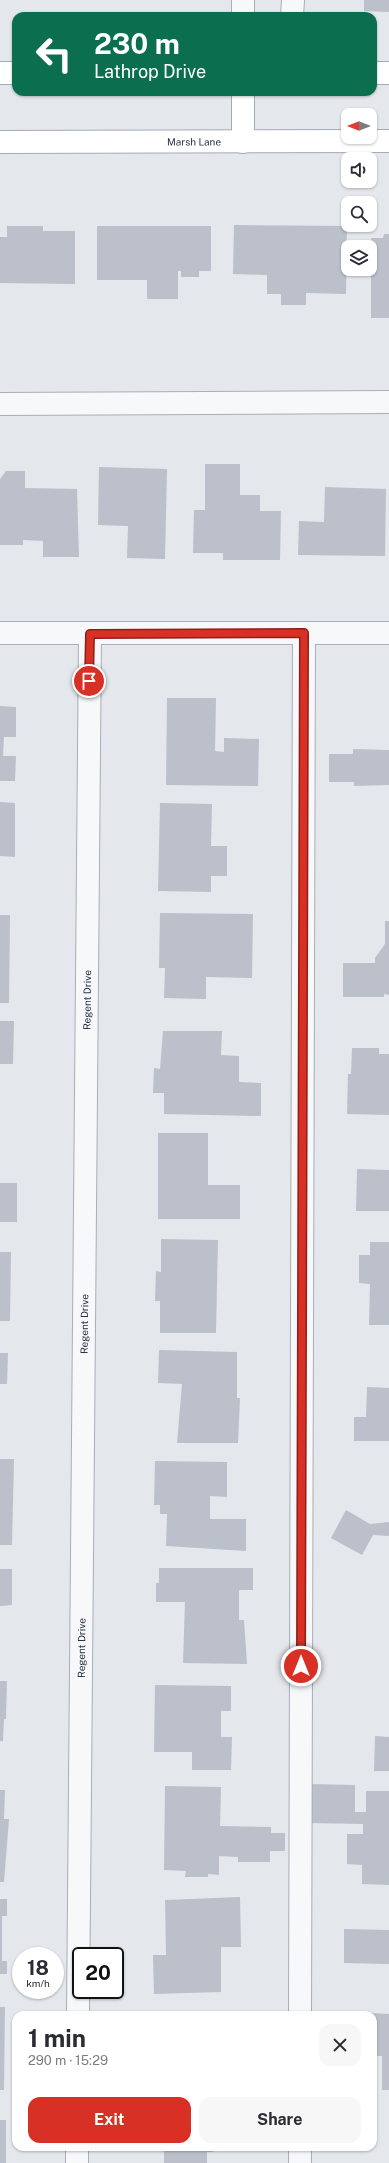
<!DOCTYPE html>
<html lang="en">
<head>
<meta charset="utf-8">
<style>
	:root { --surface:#fff; --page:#f7f7f7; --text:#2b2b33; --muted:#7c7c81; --accent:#d93025 }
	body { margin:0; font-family:"Public Sans",sans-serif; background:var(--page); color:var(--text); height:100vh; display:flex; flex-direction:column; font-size:15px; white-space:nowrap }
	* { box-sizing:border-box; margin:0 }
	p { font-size:13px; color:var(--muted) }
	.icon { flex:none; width:22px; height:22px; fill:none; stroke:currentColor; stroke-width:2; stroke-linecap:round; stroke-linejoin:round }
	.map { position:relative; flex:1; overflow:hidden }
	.side { position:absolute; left:12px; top:2011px; width:365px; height:140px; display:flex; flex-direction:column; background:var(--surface); border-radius:12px; box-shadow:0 1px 3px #0004 }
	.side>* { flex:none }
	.top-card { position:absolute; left:12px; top:12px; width:365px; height:84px; border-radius:12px; box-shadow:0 1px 3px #0004; background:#0b6e4f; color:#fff; overflow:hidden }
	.needle { width:26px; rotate:270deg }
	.buttons { position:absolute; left:341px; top:108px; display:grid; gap:8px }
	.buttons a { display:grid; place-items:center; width:36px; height:36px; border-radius:8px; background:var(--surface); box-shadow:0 1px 3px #0004; font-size:20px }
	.speed { position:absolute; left:12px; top:1947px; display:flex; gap:8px; font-size:20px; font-weight:700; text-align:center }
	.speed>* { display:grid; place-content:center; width:52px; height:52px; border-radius:50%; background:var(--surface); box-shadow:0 1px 3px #0004; line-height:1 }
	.speed small { font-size:10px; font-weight:400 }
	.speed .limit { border:2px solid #111; border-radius:6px; background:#fff; color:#111 }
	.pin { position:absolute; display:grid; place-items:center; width:34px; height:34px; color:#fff; margin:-17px; border:2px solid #fff; border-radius:50%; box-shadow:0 1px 4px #0007 }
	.me { position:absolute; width:44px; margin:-22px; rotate:0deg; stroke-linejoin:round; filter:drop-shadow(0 0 3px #0008) }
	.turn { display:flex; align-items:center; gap:14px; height:84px; padding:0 16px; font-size:18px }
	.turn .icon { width:52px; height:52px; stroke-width:2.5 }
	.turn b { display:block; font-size:28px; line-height:34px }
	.round { display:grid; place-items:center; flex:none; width:42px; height:42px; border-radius:12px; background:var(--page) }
	.head { display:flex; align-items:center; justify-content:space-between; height:68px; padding:0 16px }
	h1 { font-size:24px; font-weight:700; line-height:30px }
	.cta { display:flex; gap:8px; margin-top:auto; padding:8px 16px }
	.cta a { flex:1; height:46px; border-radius:12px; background:var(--accent); color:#fff; font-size:16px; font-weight:700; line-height:46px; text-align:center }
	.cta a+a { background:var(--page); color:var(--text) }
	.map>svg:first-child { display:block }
	.building { fill:#bbc0ca }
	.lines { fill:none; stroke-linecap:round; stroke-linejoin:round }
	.minor-casing { stroke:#a9aeb7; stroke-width:24 }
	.major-casing { stroke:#a3abb8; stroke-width:24 }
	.minor { stroke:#f7f8fa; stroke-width:22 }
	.major { stroke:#fff; stroke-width:22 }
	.route-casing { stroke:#8d1f18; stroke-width:10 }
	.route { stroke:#d93025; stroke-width:7 }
	.labels { text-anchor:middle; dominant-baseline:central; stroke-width:3.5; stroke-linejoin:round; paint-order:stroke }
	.street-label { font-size:10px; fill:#2b3445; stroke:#f4f6f9 }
</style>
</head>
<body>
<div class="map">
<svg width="389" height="2163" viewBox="0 0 389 2163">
	<rect width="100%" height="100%" fill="#e4e7ec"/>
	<path class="building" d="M364,0H389V12L364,11Z
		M234,225L347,226L346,294L306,293V305H281V294H267V275L233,274Z
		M7,226H43V231H75V284L0,283V237H7Z
		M97,226H211V271H199V277H181V271H178V299H147V280H97Z
		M384,234H389V318H371V238H383Z
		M205,464H240V495H260V511H281L280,560H223V553H193L194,510H205Z
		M99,467L167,469L165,559L127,558L128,526L98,525Z
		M6,471H25V488L77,489L79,557H43V541L23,540V545H0V479Z
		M325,487L386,489L385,556L298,555L299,521L324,522Z
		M167,698H216L215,751L224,752V738L259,739L258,786L166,785Z
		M0,706L16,707V737H4L3,756H16L15,781H0Z
		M353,749L389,750V785L354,786V782H329V754H353Z
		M0,802L15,803V857L0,856Z
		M160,803L212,804L211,846H227V876H211V892L158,891Z
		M160,913L253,914L252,978L206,977V999L164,998L165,968H159Z
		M0,915H10L9,1003H0Z
		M385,921H389V995L384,994V997H343V963H375V958L385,944Z
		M0,1021H14L13,1064H0Z
		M163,1031H222L221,1055L239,1056V1082L261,1083V1116L164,1114V1093H153L154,1068L160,1069Z
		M352,1048H379V1054H389V1115L347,1114L348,1074H351Z
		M158,1133H208V1185H240V1219H158Z
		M357,1169L389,1170V1211H356Z
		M0,1183H17V1222H0Z
		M161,1239L218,1240L216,1333H160V1301H155L156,1271L161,1272Z
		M370,1242H389V1325H369L370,1284L359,1283V1255H370Z
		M0,1252H11L10,1321H0Z
		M159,1350L237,1352V1398H240L238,1443H177L182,1384L158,1383Z
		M0,1353H8L7,1384H0Z
		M367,1387L389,1388V1441H354V1417H366Z
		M0,1459H14L12,1545H0Z
		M155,1461L227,1462V1497L210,1496V1519H246V1551L166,1546L167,1514H160V1505H154Z
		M346,1510L370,1524L389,1522V1536L373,1535L362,1555L331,1538Z
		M159,1568H253V1590H239V1620H244L247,1664L183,1663L185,1602H156V1583H159Z
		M0,1569H12V1605L0,1606Z
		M0,1681H7L6,1719H4L3,1741H0Z
		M155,1685L231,1686V1711H221V1737H232L231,1770H192V1752H154Z
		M375,1736L389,1737V1771H374Z
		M308,1784L355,1785V1812H366V1791H389V1885L362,1884V1865L347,1864V1834H363V1824L308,1823Z
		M165,1786L221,1787L220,1826L271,1827V1833H285V1851H270V1862H238V1857L219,1856V1875L208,1874V1877H185L186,1871L164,1870Z
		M0,1790H5L4,1819H9L4,1882H0Z
		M240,1897L241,1947H221V1992L154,1994L153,1955H166L165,1900Z
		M0,1899H7V1916H2V1961H7V1974H0Z
		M344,1929L389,1930V1964L344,1963Z
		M0,2007H5L4,2090H0Z
		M163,2012H208V2015H163Z
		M371,2013L389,2014V2090H382V2056H373V2015Z
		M0,2120H6V2163H0Z
		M164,2147H213V2152H207V2163H164Z"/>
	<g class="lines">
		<g class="minor-casing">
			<g id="minor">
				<path d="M243,16V0"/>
				<path d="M292,16L293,0"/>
				<path d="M0,404L389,402"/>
				<path d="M0,633H389"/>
				<path id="s1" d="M78,2015L90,634"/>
				<path d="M300,2015L304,633"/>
				<path d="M77,2163V2147"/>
				<path d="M300,2163V2147"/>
			</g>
		</g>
		<g class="major-casing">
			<g id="major">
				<path d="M0,73H16"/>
				<path d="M373,73H389"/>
				<path d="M243,92V142"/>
				<path id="s2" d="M0,142L389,141"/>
			</g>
		</g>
		<use href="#minor" class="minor"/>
		<use href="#major" class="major"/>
	</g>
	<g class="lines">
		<g class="route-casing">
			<path id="route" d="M89,681L90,634L304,633L301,1666"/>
		</g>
		<use href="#route" class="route"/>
	</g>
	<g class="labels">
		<g class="street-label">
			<text stroke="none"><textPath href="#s2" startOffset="194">Marsh Lane</textPath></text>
			<text stroke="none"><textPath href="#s1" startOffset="1015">Regent Drive</textPath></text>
			<text stroke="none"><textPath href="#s1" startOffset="691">Regent Drive</textPath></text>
			<text stroke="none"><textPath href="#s1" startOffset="367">Regent Drive</textPath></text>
		</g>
	</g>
</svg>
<div class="buttons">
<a><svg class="needle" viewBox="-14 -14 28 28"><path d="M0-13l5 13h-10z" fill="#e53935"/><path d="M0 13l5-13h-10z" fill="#7c7c81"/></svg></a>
<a><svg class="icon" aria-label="sound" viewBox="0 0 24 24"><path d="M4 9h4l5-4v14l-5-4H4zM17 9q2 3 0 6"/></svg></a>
<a><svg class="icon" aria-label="search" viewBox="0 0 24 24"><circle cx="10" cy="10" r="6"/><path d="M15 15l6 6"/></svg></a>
<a><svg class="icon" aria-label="layers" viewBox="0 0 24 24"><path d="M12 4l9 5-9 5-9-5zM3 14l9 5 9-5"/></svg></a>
</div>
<div class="speed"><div>18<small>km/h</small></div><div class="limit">20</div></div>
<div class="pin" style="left:89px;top:681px;background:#d93025"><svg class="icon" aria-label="arrive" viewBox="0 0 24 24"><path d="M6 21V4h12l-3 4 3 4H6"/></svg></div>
<svg class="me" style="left:301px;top:1666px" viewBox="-20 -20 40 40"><circle r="17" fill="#d93025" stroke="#fff" stroke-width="3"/><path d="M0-11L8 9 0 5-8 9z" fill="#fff"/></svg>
<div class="top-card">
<div class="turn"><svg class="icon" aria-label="left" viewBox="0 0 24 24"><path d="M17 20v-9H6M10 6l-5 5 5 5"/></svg><div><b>230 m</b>Lathrop Drive</div></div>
</div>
<section class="side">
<div class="head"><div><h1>1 min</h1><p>290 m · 15:29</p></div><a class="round"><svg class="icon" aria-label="close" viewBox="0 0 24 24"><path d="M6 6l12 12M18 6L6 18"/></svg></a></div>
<div class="cta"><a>Exit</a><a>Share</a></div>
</section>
</div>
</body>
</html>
